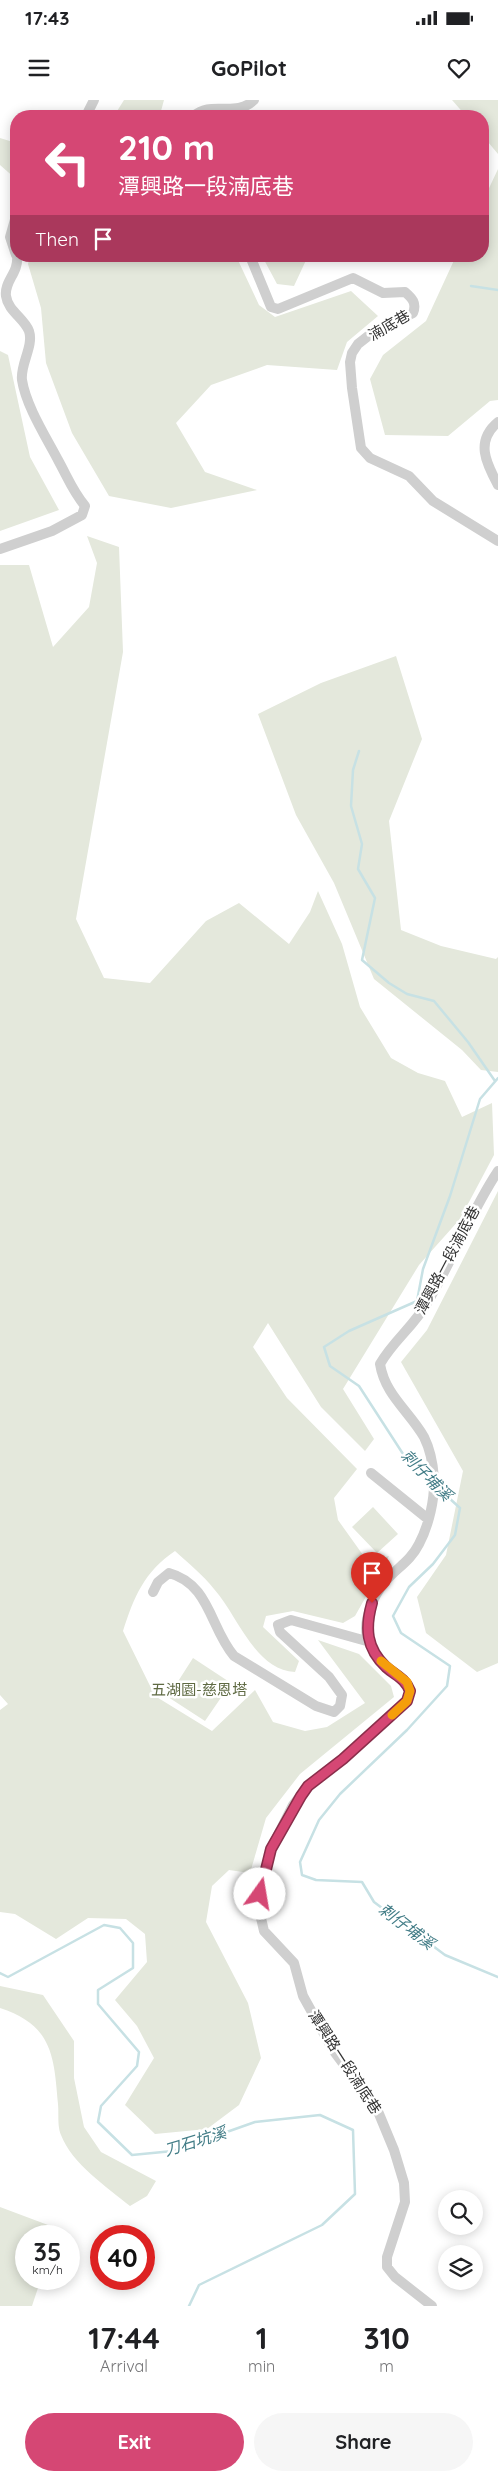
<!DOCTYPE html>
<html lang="en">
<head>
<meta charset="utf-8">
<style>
	:root { --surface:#fff; --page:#f6f6f6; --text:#202124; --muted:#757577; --accent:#d54774 }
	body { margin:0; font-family:Quicksand,"Noto Sans TC",sans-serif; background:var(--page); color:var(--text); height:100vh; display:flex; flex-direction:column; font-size:19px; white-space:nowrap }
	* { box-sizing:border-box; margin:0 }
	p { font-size:16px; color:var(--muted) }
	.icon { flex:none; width:28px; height:28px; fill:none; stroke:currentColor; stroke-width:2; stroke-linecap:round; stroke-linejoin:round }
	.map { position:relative; height:2206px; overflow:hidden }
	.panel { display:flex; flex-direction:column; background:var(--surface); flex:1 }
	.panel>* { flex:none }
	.hud { position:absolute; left:10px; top:10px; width:479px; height:152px; border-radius:20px; box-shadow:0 2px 12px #0003; background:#d54774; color:#fff; overflow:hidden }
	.fabs { position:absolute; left:438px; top:2090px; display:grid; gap:10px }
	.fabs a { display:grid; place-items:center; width:45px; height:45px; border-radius:50%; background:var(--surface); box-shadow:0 2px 12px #0003; font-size:25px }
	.speed { position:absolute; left:15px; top:2125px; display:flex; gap:10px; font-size:25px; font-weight:700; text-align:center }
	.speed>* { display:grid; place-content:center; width:65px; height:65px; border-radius:50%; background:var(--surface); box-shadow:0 2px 12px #0003; line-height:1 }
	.speed small { font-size:12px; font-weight:400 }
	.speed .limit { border:8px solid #d22; background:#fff; color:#111 }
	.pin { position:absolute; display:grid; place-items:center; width:42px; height:42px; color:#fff; margin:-51px -21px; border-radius:50% 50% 50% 0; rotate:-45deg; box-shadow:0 0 5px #0007 }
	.pin .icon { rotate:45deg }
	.me { position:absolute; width:55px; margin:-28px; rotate:13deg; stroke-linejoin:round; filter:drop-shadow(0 0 4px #0008) }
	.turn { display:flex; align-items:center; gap:18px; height:105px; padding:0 25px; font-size:22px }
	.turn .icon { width:65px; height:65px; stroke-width:2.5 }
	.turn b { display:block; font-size:35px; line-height:42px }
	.then { display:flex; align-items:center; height:48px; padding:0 25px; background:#0003; gap:10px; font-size:19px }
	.eta { display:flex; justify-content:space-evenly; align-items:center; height:85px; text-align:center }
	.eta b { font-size:30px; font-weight:700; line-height:35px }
	.action { display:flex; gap:10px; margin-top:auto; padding:10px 25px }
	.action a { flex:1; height:58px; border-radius:30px; background:var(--accent); color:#fff; font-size:20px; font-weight:700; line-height:58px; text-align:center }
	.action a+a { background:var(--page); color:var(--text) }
	.status { display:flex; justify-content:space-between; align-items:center; height:35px; padding:0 25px; background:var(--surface); direction:ltr }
	.status svg { height:14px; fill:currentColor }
	header { display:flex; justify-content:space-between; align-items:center; height:65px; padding:0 25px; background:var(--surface); font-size:22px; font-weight:700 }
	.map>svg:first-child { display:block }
	.green { fill:#e4e8dc }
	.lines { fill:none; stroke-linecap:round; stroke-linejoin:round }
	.stream { stroke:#c7e1e4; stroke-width:2.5 }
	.minor { stroke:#cfcfcf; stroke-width:10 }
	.route-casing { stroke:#8a2e4b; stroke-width:12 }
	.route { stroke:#d54774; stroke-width:9 }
	.slow { stroke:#f59e0b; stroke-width:9 }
	.labels { text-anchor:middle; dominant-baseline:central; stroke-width:5; stroke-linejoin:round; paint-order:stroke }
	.street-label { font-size:15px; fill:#323232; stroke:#fff }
	.park-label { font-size:15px; fill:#5f6a43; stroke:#fff }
	.water-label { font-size:16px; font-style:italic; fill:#437d87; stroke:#fff }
</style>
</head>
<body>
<div class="status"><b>17:43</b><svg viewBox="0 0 49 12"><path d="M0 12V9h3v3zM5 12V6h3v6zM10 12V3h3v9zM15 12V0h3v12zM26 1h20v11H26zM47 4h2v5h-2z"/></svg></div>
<header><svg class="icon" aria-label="menu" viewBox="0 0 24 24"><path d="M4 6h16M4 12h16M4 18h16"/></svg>GoPilot<svg class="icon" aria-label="heart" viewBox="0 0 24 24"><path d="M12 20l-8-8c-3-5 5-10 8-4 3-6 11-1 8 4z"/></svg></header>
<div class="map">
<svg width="498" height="2206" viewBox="0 0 498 2206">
	<rect width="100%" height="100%" fill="#fff"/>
	<path class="green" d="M124,0H164L161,11L163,16H114Z
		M452,0H498V54L483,36L482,16H466Z
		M0,38L16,43V79L0,65Z
		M498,69V300L490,301L448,336L385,335L370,279L383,255L426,221L456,156H482L483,101Z
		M30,156H236L259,205L275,217L351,191L378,216L347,242L337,270L267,265L211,285L176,323L205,372L257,390L171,408L109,396L72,333L46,263L41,208L28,164Z
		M262,156H308L294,186L277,184Z
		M0,251L8,255L30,357L59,410L0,431Z
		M87,436L119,447L123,552L76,819L104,878L150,883L206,821L239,803L289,844L310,812L318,791L342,844L360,907L391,958L418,973L445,981L462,1017L492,1003L494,1055L460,1119L419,1165L343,1289L374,1339L365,1351L321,1307L268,1223L253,1247L287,1298L357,1369L334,1398L338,1420L368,1462L389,1456L355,1516L343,1523L293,1511L266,1516L263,1527L299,1561L295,1572C255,1571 237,1514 214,1489C203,1475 188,1463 175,1451C144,1472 134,1497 123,1531L155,1596L212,1631L255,1590L273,1622L305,1631L327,1627L365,1603L318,1540L359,1554L391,1586L394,1597L300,1674L266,1718L250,1773L229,1770L212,1786L206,1822L248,1903L261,1958L239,2005L207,2029L155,2034L125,2005L154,1958L137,1926L115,1900L147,1862L145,1834L126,1819L88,1818L56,1839L15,1814L0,1812V1610L8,1604L0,1595V465H29L53,547L89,507L97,463Z
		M396,556L422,639L389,721L401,830L441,846L496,859L498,857V972L481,970L462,950L374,879L334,783L296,715L258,614L321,583Z
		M498,1091V1563L477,1572L426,1533L417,1497L446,1455L463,1371L401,1262L427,1230Z
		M373,1407L398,1434L377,1453L352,1427Z
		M193,1558L231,1583L205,1621L168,1597Z
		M0,1886L43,1895L74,1941V1978L84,2027L101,2052L156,2081L147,2096L130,2106C107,2087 72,2064 61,2035C57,2026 59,2013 58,2004C54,1955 52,1925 0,1908Z
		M0,2107L48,2125L56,2136H26V2179H41L32,2206H0Z"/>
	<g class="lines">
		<path class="stream" d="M471,186L498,190
			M359,651L353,670L351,706L362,744L358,769L375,798L362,860L389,883L407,894L434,901L468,942L495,981
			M431,1381L405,1357L359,1286L330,1266L324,1247L349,1231L417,1201L423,1169L450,1096L480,999L498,978
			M437,1387L460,1408L455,1435L433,1464L409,1487L393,1516L401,1533L450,1566L447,1586L407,1630L340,1694L319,1720L300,1762L302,1775L316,1780L362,1782L374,1802L445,1855L498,1877
			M0,1873L8,1877L104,1825L120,1828L133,1843V1868L98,1890V1904L139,1952L137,1966L101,2006L98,2022L132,2055L173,2051L255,2022L320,2015L353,2030L355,2094L322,2125L199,2185L189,2206"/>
		<path class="minor" d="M86,16L94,0
			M194,16C210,0 236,18 254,0
			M16,116L10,137L16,155
			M250,156L271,207L278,209L353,178L383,193L405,192C412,198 417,203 413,213L372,233L358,244L352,253L350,262L352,288L361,348L370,358L409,376L433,401L498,441
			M498,322C475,341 486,363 498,385
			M0,449L52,431L82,415L85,406C72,390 68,378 58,360C46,337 26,306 22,280C20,264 34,246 29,231C24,218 8,211 6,196C4,181 19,173 17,156
			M371,1373L428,1419
			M153,1492L158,1482L169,1473C210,1484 210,1528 234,1556L316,1606L334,1612L340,1606L342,1595L329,1577L280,1532L278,1525L291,1520L370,1542
			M432,2206L395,2177L387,2167V2157L405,2102L404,2083L394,2050L377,2009L333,1950L303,1896L294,1863L264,1831L258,1805L262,1782L271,1749L293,1705L308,1686L343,1659L407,1601L410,1591C405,1579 396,1576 387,1568C377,1559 371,1548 367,1536C363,1520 374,1495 384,1483C396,1468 410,1462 419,1444C429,1425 435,1399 434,1378C433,1364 430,1349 424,1337C409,1311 385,1295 380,1264C393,1241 414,1226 427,1203C453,1160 470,1113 498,1071"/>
	</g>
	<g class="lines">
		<g class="route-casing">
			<path id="route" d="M260,1794L271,1749L301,1696L308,1686L343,1659L407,1601L410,1591C405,1578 396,1576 386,1567C366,1548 365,1528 372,1503"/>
		</g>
		<use href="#route" class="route"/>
		<path class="slow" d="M381,1561L407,1582L410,1591L407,1601L392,1615"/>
	</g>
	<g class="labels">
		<g class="street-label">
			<text transform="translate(389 225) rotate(-30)">湳底巷</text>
			<text transform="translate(447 1160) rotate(-62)">潭興路一段湳底巷</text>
			<text transform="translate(345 1962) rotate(57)">潭興路一段湳底巷</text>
		</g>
		<g class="park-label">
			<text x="199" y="1589">五湖園-慈恩塔</text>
		</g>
		<g class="water-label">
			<text transform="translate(427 1375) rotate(45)">刺仔埔溪</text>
			<text transform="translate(407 1826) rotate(37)">刺仔埔溪</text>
			<text transform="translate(195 2041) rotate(-17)">刀石坑溪</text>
		</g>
	</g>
</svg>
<div class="fabs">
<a><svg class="icon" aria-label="search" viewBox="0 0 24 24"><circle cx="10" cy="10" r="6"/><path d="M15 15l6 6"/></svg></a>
<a><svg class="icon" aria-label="layers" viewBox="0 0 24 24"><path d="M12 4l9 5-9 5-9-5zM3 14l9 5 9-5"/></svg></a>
</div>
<div class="speed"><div>35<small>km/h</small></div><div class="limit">40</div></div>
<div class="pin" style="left:372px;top:1503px;background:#d93025"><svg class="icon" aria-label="arrive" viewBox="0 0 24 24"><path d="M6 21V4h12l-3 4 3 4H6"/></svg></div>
<svg class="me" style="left:260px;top:1794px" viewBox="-20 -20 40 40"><circle r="19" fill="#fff"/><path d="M0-13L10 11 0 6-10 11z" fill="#d54774"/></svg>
<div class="hud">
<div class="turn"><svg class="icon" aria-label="left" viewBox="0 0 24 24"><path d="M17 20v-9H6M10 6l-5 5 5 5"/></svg><div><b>210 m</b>潭興路一段湳底巷</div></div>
<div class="then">Then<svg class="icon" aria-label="arrive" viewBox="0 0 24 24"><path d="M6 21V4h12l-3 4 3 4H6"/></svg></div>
</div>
</div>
<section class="panel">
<div class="eta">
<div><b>17:44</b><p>Arrival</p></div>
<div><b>1</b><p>min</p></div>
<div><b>310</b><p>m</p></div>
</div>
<div class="action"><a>Exit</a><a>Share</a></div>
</section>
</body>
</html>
